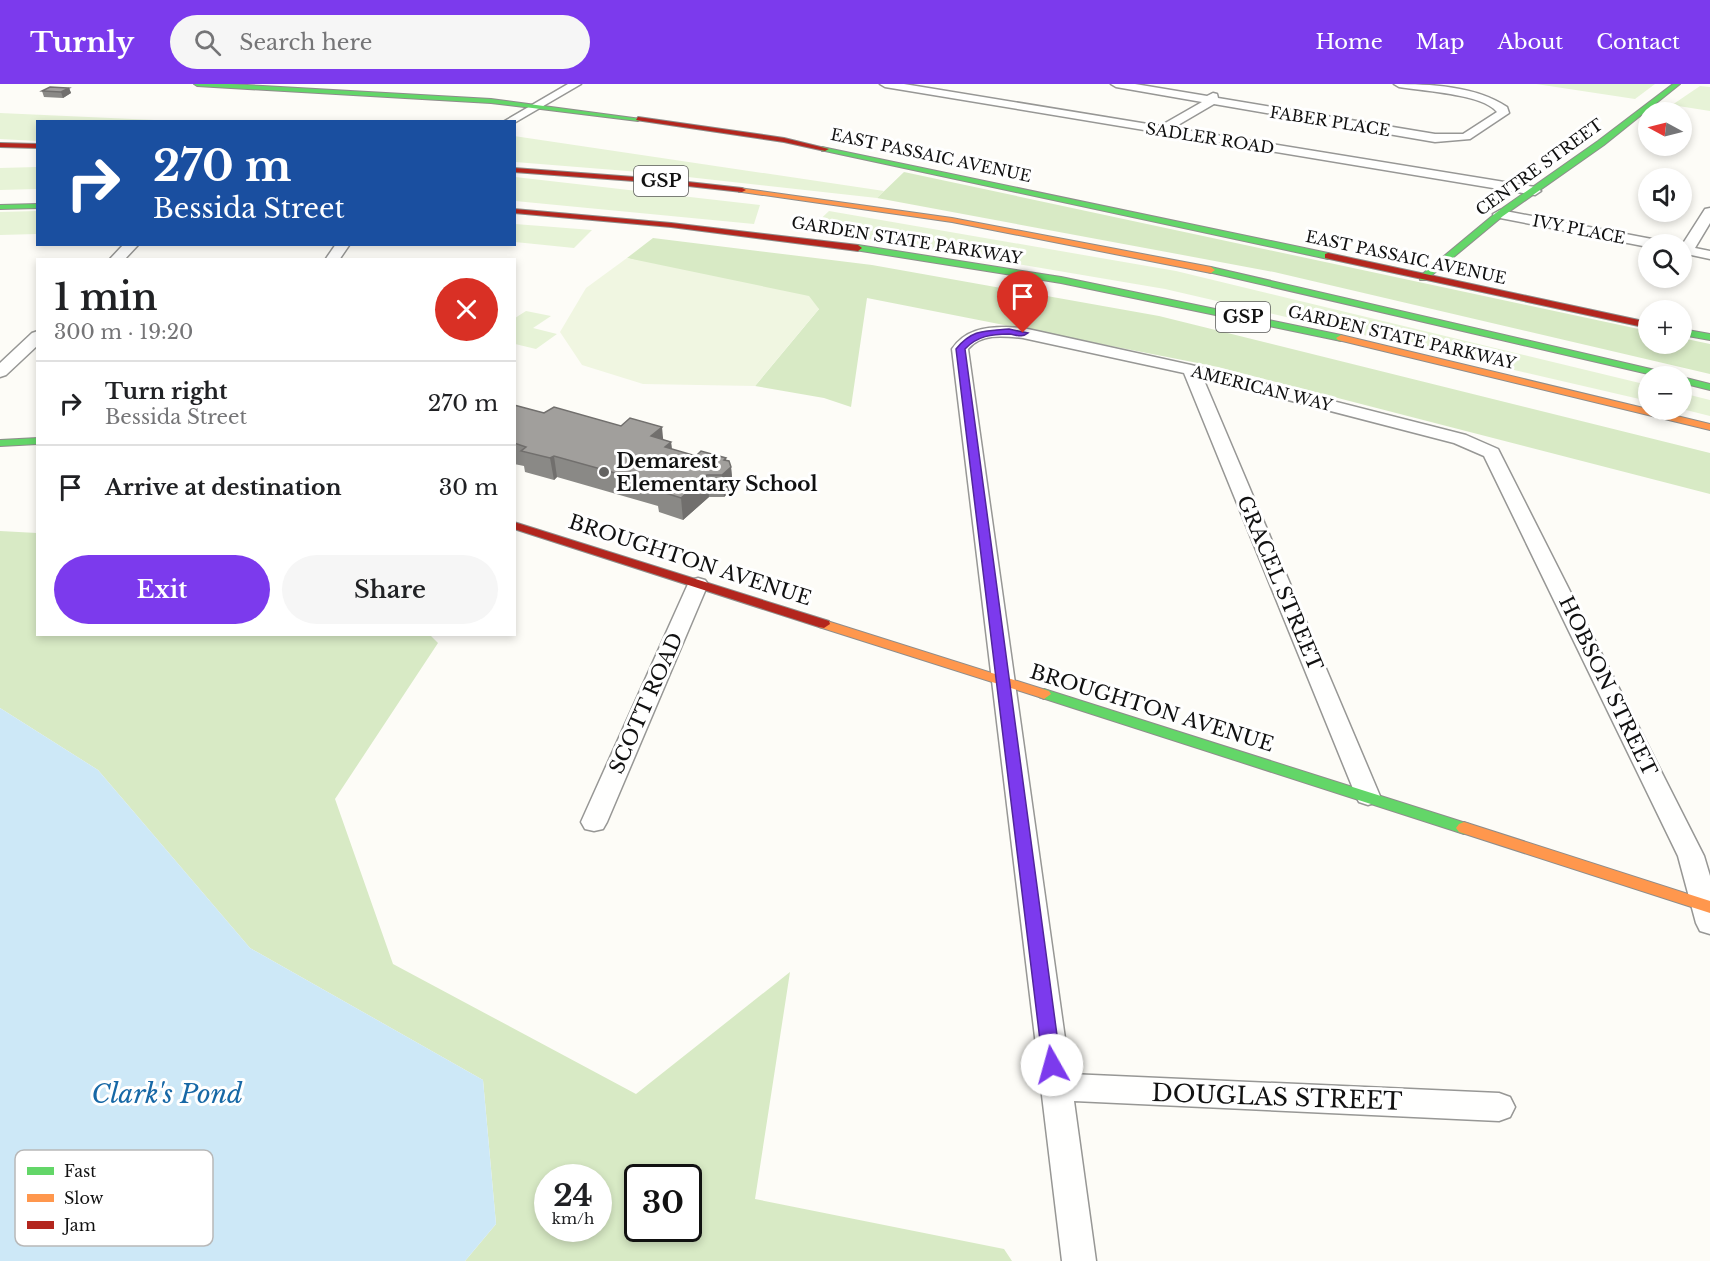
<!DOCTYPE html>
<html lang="en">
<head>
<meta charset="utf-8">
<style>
	:root { --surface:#fff; --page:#f6f6f6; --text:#202124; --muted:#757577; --line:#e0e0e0; --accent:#7c3aed }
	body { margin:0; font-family:"Libre Baskerville",serif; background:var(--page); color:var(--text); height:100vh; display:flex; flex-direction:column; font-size:22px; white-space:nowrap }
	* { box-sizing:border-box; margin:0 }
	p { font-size:20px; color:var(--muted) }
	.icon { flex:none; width:33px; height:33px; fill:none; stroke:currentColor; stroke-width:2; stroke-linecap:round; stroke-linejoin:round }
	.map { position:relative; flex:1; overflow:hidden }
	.details { position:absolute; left:36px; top:174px; width:480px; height:378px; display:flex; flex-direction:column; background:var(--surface); border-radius:0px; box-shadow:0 3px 9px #0003 }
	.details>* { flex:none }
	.top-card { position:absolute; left:36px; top:36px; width:480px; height:126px; border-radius:0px; box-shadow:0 3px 9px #0003; background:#1a4fa0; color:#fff; overflow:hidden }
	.needle { width:39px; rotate:277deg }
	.fabs { position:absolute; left:1638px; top:18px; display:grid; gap:12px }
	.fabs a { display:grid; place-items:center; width:54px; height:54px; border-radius:50%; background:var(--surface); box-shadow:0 3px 9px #0003; font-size:30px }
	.speed { position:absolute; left:534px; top:1080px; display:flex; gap:12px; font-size:30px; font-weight:700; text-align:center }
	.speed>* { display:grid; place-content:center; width:78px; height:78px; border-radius:50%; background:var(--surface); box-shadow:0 3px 9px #0003; line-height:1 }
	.speed small { font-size:15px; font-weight:400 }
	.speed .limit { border:3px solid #111; border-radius:9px; background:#fff; color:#111 }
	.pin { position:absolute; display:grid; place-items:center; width:51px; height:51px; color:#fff; margin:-62px -26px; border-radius:50% 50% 50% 0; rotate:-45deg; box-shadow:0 0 6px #0007 }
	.pin .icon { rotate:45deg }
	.me { position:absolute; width:66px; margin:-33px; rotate:353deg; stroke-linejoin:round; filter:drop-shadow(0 0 4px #0008) }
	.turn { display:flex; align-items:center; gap:21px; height:126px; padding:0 18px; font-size:27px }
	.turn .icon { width:78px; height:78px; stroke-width:2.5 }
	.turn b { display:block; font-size:42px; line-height:51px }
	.round { display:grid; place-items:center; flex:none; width:63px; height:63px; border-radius:32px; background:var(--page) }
	.headline { display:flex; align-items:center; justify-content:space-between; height:102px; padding:0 18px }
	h1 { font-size:36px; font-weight:600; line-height:45px }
	.primary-button { display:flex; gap:12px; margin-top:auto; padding:12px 18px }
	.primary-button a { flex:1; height:69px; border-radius:36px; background:var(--accent); color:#fff; font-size:24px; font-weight:600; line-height:69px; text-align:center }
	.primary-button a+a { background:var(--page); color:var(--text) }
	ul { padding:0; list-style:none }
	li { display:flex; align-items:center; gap:18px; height:84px; padding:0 18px; border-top:2px solid var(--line) }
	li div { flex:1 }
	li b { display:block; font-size:22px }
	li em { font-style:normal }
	header { display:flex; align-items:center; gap:36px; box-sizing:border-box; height:84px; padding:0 30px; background:var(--accent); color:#fff }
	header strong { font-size:28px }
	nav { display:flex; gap:33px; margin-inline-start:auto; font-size:21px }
	.search { width:420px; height:54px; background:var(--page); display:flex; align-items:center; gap:15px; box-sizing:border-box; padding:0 21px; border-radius:33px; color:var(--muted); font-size:22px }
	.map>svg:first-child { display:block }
	.green { fill:#e7f3d7 }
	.forest { fill:#d8eac5; fill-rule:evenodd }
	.pitch { fill:#f0f6e1 }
	.water { fill:#cde8f7 }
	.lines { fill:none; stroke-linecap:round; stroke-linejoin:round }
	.street-casing { stroke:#979795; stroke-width:3 }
	.fast-casing { stroke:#8e8d8b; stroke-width:2 }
	.slow-casing { stroke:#8e8d8b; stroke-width:2 }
	.jam-casing { stroke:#8e8d8b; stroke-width:2 }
	.street { fill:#fffffe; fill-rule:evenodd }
	.fast { fill:#63d668; fill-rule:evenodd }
	.slow { fill:#ff974d; fill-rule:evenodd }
	.jam { fill:#b3261e; fill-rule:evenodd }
	.wall { fill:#8a8986 }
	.shaded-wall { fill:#716f6d }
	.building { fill:#a19f9c; stroke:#716f6d; stroke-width:1.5 }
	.route { fill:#7c3aed; stroke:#51269a; stroke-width:1.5 }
	.poi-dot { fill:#646362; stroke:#fff; stroke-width:2 }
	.labels { text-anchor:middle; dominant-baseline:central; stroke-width:6; stroke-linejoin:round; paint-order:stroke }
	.far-street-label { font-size:16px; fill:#111; stroke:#fff }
	.shield { fill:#fff; stroke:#585858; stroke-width:1.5 }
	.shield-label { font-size:18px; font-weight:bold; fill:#111 }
	.poi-label { font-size:20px; font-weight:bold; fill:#111; stroke:#fff; text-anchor:start }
	.street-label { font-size:20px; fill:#111; stroke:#fff }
	.near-street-label { font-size:24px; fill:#111; stroke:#fff }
	.near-water-label { font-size:26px; font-style:italic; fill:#1768a6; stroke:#fff }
	.key { fill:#fff; stroke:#b8b8b8; stroke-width:1.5 }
	.key-label { font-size:16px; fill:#111 }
</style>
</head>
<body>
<header>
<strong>Turnly</strong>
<div class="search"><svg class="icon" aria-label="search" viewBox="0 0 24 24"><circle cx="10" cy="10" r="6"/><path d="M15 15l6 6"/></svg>Search here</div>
<nav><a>Home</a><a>Map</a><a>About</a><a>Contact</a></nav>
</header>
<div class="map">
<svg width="1710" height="1177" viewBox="0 0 1710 1177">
	<rect width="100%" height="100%" fill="#fdfcf7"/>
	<path class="green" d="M1536,0H1655L1635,15Z
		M1700,2L1710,3V27L1672,21Z
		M0,29L177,37L38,38L37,57L0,55Z
		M514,52L884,107L877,114L652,89L515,78Z
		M37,83V105L0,106V84Z
		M515,93L760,121L754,140L515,117Z
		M37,127V150L0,151V128Z
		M829,127L1176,187L1648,301V317L1165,205L810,145Z
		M514,140H515L592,146L574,164L515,158Z
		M526,227L551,232L533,244L557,250L536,265L515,260V234Z
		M1682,309L1710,316V332L1682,325Z"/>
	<path class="forest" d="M904,88L1648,247V260H1682V254L1710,260V290L1274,188L877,114Z
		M653,154L872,181L1159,232L1710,369V410L1218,283L867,214L851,323L824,314L755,302L819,225L627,174Z
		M0,447L37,449L38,550L430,551L438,559L335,715L393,880L636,1010L790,888L755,1115L1004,1165L1012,1177H465L496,1140L483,996L250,864L98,686L0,624ZM548,1094H598V1144H548ZM638,1094H688V1144H638Z"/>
	<path class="pitch" d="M627,174L809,212L819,225L755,302L643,300L582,281L560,248L586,204Z"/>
	<path class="water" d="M0,624L98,686L250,864L483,996L496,1140L465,1177H0Z"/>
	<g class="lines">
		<g class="street-casing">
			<path id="street" d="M568,0H581L514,39L503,38Z
				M880,0H904L1160,42L1202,18L1116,3L1111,0H1135L1207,12L1213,9L1217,10L1218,14L1435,50H1463L1497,28C1483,10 1423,7 1399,3L1394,0C1430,0 1476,2 1507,23L1509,29L1470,55L1435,58L1214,20L1173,44L1535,103L1541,107L1535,111L885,3Z
				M1710,124V139L1695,164L1710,167V175L1682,169V161L1705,125Z
				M1500,126L1657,156L1664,160H1648V163L1495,133L1493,130Z
				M124,160H139L124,176H109Z
				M336,160H350L339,176H325Z
				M1006,243L1023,244L1191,281L1466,351L1498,365L1704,772L1710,792V850L1700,847L1696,839L1678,772L1484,372L1454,359L1203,294L1380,712L1377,718L1368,721L1359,718L1356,712L1184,289L1023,254C1004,252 981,249 968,265L1070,990L1499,1009L1510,1013L1515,1023L1510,1033L1499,1037L1074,1017L1096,1177H1062L952,265C965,246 984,243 1006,243Z
				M38,247V261L6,291L0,293V279L32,249Z
				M698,494L705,496L708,500L607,738L603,745L594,747L585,745L581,738L688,500L691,496Z"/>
		</g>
		<g class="fast-casing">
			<path id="fast" d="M194,0H230L491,15L641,35L638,37L491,19L197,2Z
				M1673,0H1680L1604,61L1503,132L1426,196H1420V192L1497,128L1598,57Z
				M822,63L1328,169L1332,172L1328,175L825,67H822Z
				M38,120V124L0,125V121Z
				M858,161L1061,193L1341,251L1346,254L1341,257L1061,199L855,166V162Z
				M1211,183L1668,289L1673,292H1657L1208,188V184Z
				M1682,245L1710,250V256L1682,251Z
				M1682,293L1710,300V306L1682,299Z
				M38,354V360L0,362V356Z
				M1044,605L1469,740L1472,744L1469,748L1464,750L1039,613L1037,610Z"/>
		</g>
		<g class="slow-casing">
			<path id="slow" d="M739,104L952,134L1211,183L1215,186L1211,189L952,138L742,108H739Z
				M1341,251L1710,340V346L1338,256L1336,254Z
				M824,536L1049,607L1051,610L1044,615L1039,613L819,543L818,540L819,537Z
				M1464,738L1710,817V829L1459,748L1456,744L1459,740Z"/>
		</g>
		<g class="jam-casing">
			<path id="jam" d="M638,33L784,54L829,65L825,67L784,58L636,36Z
				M0,59L38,60V64L0,63Z
				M514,84L661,95L742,104L746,106L742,108L661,99L514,88Z
				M514,125L671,139L858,161L862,164L858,167L671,143L514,129Z
				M1328,169L1648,238V244L1325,174V170Z
				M514,438L829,537L830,540L824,544L819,543L514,445Z"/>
		</g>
		<use href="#street" class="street"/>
		<use href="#fast" class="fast"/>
		<use href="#slow" class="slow"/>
		<use href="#jam" class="jam"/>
	</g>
	<path class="wall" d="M69,4L71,9L63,14L44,13L42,7Z
		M514,321L544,329L664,356L671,358L672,365L696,372L726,374V376L731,383L733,404L724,413H709L683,436L659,428L658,422L557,393L554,396L525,388L524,382L514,380Z"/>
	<path class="shaded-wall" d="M69,4L71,9L63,14L61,8Z
		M662,343L664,364L651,352Z
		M671,358L673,380L665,363Z
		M554,372L557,393L554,396L550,374Z
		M726,374L727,387L731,383L733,404L724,413L722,391L724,376Z
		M707,391L709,413L683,436L681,414Z"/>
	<path class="building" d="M50,3L69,4L61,8L42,7Z
		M514,321L544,329L554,323L621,342L630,334L662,343L651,352L671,358L665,363L696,372L701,367L726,374L724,376L729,377L731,383L722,391H707L681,414L656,406L662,402L554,372L550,374L521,367L526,363L514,359Z"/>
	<path class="route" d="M1009,245L1028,249C1022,254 1017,251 1009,250C992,250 977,252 965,265L1061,981L1058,987L1052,989L1045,987L1043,981L956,265C972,245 985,247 1009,245Z"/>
	<circle class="poi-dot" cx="604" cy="388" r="6"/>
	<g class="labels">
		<g class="far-street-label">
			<text transform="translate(1330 37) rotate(9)">FABER PLACE</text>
			<text transform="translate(1210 54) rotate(9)">SADLER ROAD</text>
			<text transform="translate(931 71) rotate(12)">EAST PASSAIC AVENUE</text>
			<text transform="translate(1539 83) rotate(-36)">CENTRE STREET</text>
			<text transform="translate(1579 145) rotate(11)">IVY PLACE</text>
			<text transform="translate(907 156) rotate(9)">GARDEN STATE PARKWAY</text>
			<text transform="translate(1406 173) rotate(12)">EAST PASSAIC AVENUE</text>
			<text transform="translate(1402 253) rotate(13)">GARDEN STATE PARKWAY</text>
			<text transform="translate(1262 304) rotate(14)">AMERICAN WAY</text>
		</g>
		<g class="shield">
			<rect x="634" y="82" width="54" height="30" rx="4.5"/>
			<rect x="1216" y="218" width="54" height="30" rx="4.5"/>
		</g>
		<g class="shield-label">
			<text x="661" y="97">GSP</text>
			<text x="1243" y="233">GSP</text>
		</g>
		<g class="poi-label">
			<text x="616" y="377">Demarest<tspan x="616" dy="23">Elementary School</tspan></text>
		</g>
		<g class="street-label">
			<text transform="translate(690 476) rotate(18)">BROUGHTON AVENUE</text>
			<text transform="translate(1280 499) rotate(67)">GRACEL STREET</text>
			<text transform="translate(1608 602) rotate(64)">HOBSON STREET</text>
			<text transform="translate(646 619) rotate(-66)">SCOTT ROAD</text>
			<text transform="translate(1152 624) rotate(17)">BROUGHTON AVENUE</text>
		</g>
		<g class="near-street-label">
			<text transform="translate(1277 1013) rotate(2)">DOUGLAS STREET</text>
		</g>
		<g class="near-water-label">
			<text x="167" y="1010">Clark's Pond</text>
		</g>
	</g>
	<rect x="15" y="1066" width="198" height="96" rx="9" class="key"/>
	<rect x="27" y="1083" width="27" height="8" fill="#63d668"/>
	<rect x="27" y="1110" width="27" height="8" fill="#ff974d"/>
	<rect x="27" y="1137" width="27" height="8" fill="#b3261e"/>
	<g class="key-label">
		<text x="64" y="1093">Fast</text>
		<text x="64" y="1120">Slow</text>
		<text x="64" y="1147">Jam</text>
	</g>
</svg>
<div class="fabs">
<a><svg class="needle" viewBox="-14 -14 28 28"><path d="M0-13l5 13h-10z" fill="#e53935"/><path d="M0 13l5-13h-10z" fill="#757577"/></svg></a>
<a><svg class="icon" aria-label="sound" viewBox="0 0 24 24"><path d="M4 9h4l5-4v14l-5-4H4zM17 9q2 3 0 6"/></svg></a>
<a><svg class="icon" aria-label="search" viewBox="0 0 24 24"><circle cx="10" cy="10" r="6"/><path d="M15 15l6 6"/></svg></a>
<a>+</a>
<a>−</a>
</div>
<div class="speed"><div>24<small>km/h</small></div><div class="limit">30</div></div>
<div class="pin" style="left:1023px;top:249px;background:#d93025"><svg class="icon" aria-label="arrive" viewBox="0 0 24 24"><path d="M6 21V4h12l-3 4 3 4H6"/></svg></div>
<svg class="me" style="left:1052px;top:981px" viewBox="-20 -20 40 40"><circle r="19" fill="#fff"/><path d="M0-13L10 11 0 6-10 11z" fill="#7c3aed"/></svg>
<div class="top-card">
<div class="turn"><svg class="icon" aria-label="right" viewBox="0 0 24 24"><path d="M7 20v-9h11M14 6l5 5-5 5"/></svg><div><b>270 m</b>Bessida Street</div></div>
</div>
<section class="details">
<div class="headline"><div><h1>1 min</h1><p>300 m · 19:20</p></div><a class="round" style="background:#d93025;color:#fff"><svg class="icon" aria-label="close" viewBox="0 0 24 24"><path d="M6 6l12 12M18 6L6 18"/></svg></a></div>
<ul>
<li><svg class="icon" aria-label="right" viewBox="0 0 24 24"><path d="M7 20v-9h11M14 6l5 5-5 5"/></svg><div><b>Turn right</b><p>Bessida Street</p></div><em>270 m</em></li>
<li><svg class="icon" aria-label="arrive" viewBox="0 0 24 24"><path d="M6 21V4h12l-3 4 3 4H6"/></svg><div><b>Arrive at destination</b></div><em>30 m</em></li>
</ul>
<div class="primary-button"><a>Exit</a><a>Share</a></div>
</section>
</div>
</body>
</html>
